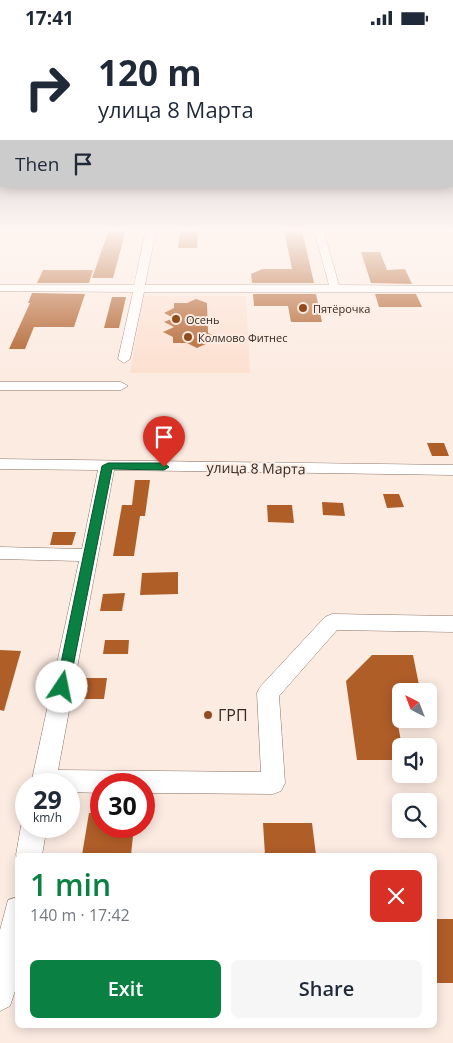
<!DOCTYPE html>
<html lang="en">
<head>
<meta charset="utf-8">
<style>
	:root { --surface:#fff; --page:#f6f6f7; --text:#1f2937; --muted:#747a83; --accent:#0b8043 }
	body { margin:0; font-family:"Open Sans",sans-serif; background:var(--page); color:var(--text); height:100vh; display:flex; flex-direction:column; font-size:19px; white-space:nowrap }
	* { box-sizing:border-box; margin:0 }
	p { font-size:16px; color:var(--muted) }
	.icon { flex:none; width:28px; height:28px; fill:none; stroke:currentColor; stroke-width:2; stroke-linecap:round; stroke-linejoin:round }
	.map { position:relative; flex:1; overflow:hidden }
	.side { position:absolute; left:15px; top:818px; width:422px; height:175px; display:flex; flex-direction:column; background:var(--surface); border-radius:8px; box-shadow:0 2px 12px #0003 }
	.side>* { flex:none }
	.hud { position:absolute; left:0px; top:0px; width:454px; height:152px; box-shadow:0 2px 12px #0003; background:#fff; color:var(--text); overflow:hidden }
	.needle { width:32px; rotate:318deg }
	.controls { position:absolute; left:392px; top:648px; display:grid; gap:10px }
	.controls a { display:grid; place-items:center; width:45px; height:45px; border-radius:8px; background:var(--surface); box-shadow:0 2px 12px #0003; font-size:25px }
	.speed { position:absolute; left:15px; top:738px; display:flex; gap:10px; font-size:25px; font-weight:700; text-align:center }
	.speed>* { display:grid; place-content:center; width:65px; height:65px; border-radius:50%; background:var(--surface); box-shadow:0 2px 12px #0003; line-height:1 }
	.speed small { font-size:12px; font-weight:400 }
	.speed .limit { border:8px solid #d22; background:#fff; color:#111 }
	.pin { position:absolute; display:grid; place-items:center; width:42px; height:42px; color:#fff; margin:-51px -21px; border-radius:50% 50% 50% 0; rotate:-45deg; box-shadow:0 0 5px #0007 }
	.pin .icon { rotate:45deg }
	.me { position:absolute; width:55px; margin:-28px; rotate:11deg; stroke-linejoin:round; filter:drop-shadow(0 0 4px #0008) }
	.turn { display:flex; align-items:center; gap:18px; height:105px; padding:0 15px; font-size:22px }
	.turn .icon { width:65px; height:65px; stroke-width:2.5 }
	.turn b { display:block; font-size:35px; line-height:42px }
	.then { display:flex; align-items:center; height:48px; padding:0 15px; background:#0003; gap:10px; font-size:19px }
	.round { display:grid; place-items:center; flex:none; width:52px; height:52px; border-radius:8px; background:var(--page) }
	.head { display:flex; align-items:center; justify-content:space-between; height:85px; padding:0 15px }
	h1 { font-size:30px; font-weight:600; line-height:38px; color:var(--accent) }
	.cta { display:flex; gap:10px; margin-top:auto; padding:10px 15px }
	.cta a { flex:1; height:58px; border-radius:8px; background:var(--accent); color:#fff; font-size:20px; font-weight:600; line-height:58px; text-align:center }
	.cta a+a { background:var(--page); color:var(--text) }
	.status { display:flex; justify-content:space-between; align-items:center; height:35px; padding:0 25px; background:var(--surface); direction:ltr }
	.status svg { height:14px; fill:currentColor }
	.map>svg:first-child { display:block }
	.built { fill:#fce0d0 }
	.building { fill:#b05e28 }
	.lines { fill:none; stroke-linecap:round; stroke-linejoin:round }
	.minor-casing { stroke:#8d7466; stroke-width:1 }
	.minor { fill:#fff; fill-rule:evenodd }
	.route { fill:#0b8043; stroke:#07532c }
	.poi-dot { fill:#904c1f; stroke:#fcebe1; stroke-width:2 }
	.labels { text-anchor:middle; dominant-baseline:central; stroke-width:4; stroke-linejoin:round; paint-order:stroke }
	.far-poi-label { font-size:11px; fill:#332923; stroke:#fcebe1; text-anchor:start }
	.street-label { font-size:14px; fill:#332923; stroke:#fcebe1 }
	.near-poi-label { font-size:16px; fill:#332923; stroke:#fcebe1; text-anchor:start }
</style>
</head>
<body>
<div class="status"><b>17:41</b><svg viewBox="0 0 49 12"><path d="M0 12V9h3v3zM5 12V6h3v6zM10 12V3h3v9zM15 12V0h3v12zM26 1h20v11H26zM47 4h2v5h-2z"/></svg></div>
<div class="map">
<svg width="453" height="1008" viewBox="0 0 453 1008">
	<rect width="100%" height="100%" fill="#fcebe1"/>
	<path class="built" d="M144,261H246L250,338H130Z"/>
	<path class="building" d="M109,195H126L113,243H92Z
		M180,195H198L197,213H178Z
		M284,195H302L314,248H252L251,239L262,234H292Z
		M361,217H380L387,235L405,234L412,249L371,248Z
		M43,235H93L89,248H37Z
		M32,258L85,259L74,292H34L25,314H9L30,268H28Z
		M253,259H316L322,287H291L288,271H254Z
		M375,259H416L422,272H379Z
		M112,262H126L119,293H104Z
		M196,264L207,268L208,298L219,303L197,313L187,308H173V302L163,297L174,292L164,287L174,283L164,278L174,273V268H187Z
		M427,408H444L449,421H432Z
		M135,445H150L145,481H140L134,521H113L122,470H132Z
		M383,459H399L404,472L387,473Z
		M322,467L343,468L345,481L323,480Z
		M267,470H292L294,488L268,487Z
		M53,497H76L72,510H50Z
		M178,537V559L140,560L142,538Z
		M125,558L122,576H100L103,559Z
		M105,605H129L128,619H103Z
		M0,615L21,616L4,676L0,675Z
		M372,620H413L420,655H402L393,664L401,706V725H357L346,646Z
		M81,643H107L104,664H78Z
		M89,778H101V791H134L131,820H82Z
		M263,788H312L316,820H265Z
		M435,884H453V948H435Z"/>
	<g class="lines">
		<g class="minor-casing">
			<path id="minor" d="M146,195H156L145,250H329L314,195H323L339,250L453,251V257H144L130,324L124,328L118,324L133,257L0,256V250H134Z
				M0,347H121L128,351L121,355H0Z
				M0,424L453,430V440L114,435L58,735L261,737L257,658L260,652L325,582L332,579L453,581V597L337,595L279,661L285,748L281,756L273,759L144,758V749H101V758L69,757V749H31L79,526L0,524V512L82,514L98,435L0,434Z
				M25,782L26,791H47L42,820H18V823L16,820L21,791Z
				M18,862V947L10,971L0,976V895L8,865Z"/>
		</g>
		<use href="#minor" class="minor"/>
	</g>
	<linearGradient id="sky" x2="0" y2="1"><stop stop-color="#a2a1ab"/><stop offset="0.58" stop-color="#fef6f2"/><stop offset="1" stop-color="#fef6f2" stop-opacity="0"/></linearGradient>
	<rect width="453" height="336" fill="url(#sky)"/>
	<path class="route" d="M108,428H164L169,432L164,435L112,434L69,652L67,656L62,658L58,656L56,652L102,431Z"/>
	<g class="poi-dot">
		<circle cx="303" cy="273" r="5"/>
		<circle cx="176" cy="284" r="5"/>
		<circle cx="188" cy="302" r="5"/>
		<circle cx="208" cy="680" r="5"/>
	</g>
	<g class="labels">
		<g class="far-poi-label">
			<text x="313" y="273">Пятёрочка</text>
			<text x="186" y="284">Осень</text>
			<text x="198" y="302">Колмово Фитнес</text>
		</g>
		<g class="street-label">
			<text transform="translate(256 433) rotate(1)">улица 8 Марта</text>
		</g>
		<g class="near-poi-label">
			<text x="218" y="680">ГРП</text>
		</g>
	</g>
</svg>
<div class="controls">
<a><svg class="needle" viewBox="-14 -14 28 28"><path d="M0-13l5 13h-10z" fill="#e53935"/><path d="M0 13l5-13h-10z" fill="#747a83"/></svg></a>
<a><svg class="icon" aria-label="sound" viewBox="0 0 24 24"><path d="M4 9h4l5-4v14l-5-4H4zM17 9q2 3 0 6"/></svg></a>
<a><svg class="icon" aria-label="search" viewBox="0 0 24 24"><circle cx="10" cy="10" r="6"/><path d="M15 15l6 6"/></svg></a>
</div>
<div class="speed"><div>29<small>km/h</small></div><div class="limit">30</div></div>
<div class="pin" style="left:164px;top:432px;background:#d93025"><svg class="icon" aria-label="arrive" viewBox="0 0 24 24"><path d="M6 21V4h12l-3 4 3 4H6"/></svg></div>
<svg class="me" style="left:62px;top:652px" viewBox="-20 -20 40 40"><circle r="19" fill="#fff"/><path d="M0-13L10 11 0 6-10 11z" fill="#0b8043"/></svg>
<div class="hud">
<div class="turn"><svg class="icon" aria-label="right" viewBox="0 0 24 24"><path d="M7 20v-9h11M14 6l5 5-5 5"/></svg><div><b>120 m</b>улица 8 Марта</div></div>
<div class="then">Then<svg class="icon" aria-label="arrive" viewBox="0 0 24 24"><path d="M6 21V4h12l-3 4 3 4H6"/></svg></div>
</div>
<section class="side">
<div class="head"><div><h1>1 min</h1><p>140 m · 17:42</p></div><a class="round" style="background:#d93025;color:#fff"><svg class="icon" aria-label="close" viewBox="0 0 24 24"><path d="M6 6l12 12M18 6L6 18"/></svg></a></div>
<div class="cta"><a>Exit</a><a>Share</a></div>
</section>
</div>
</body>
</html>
